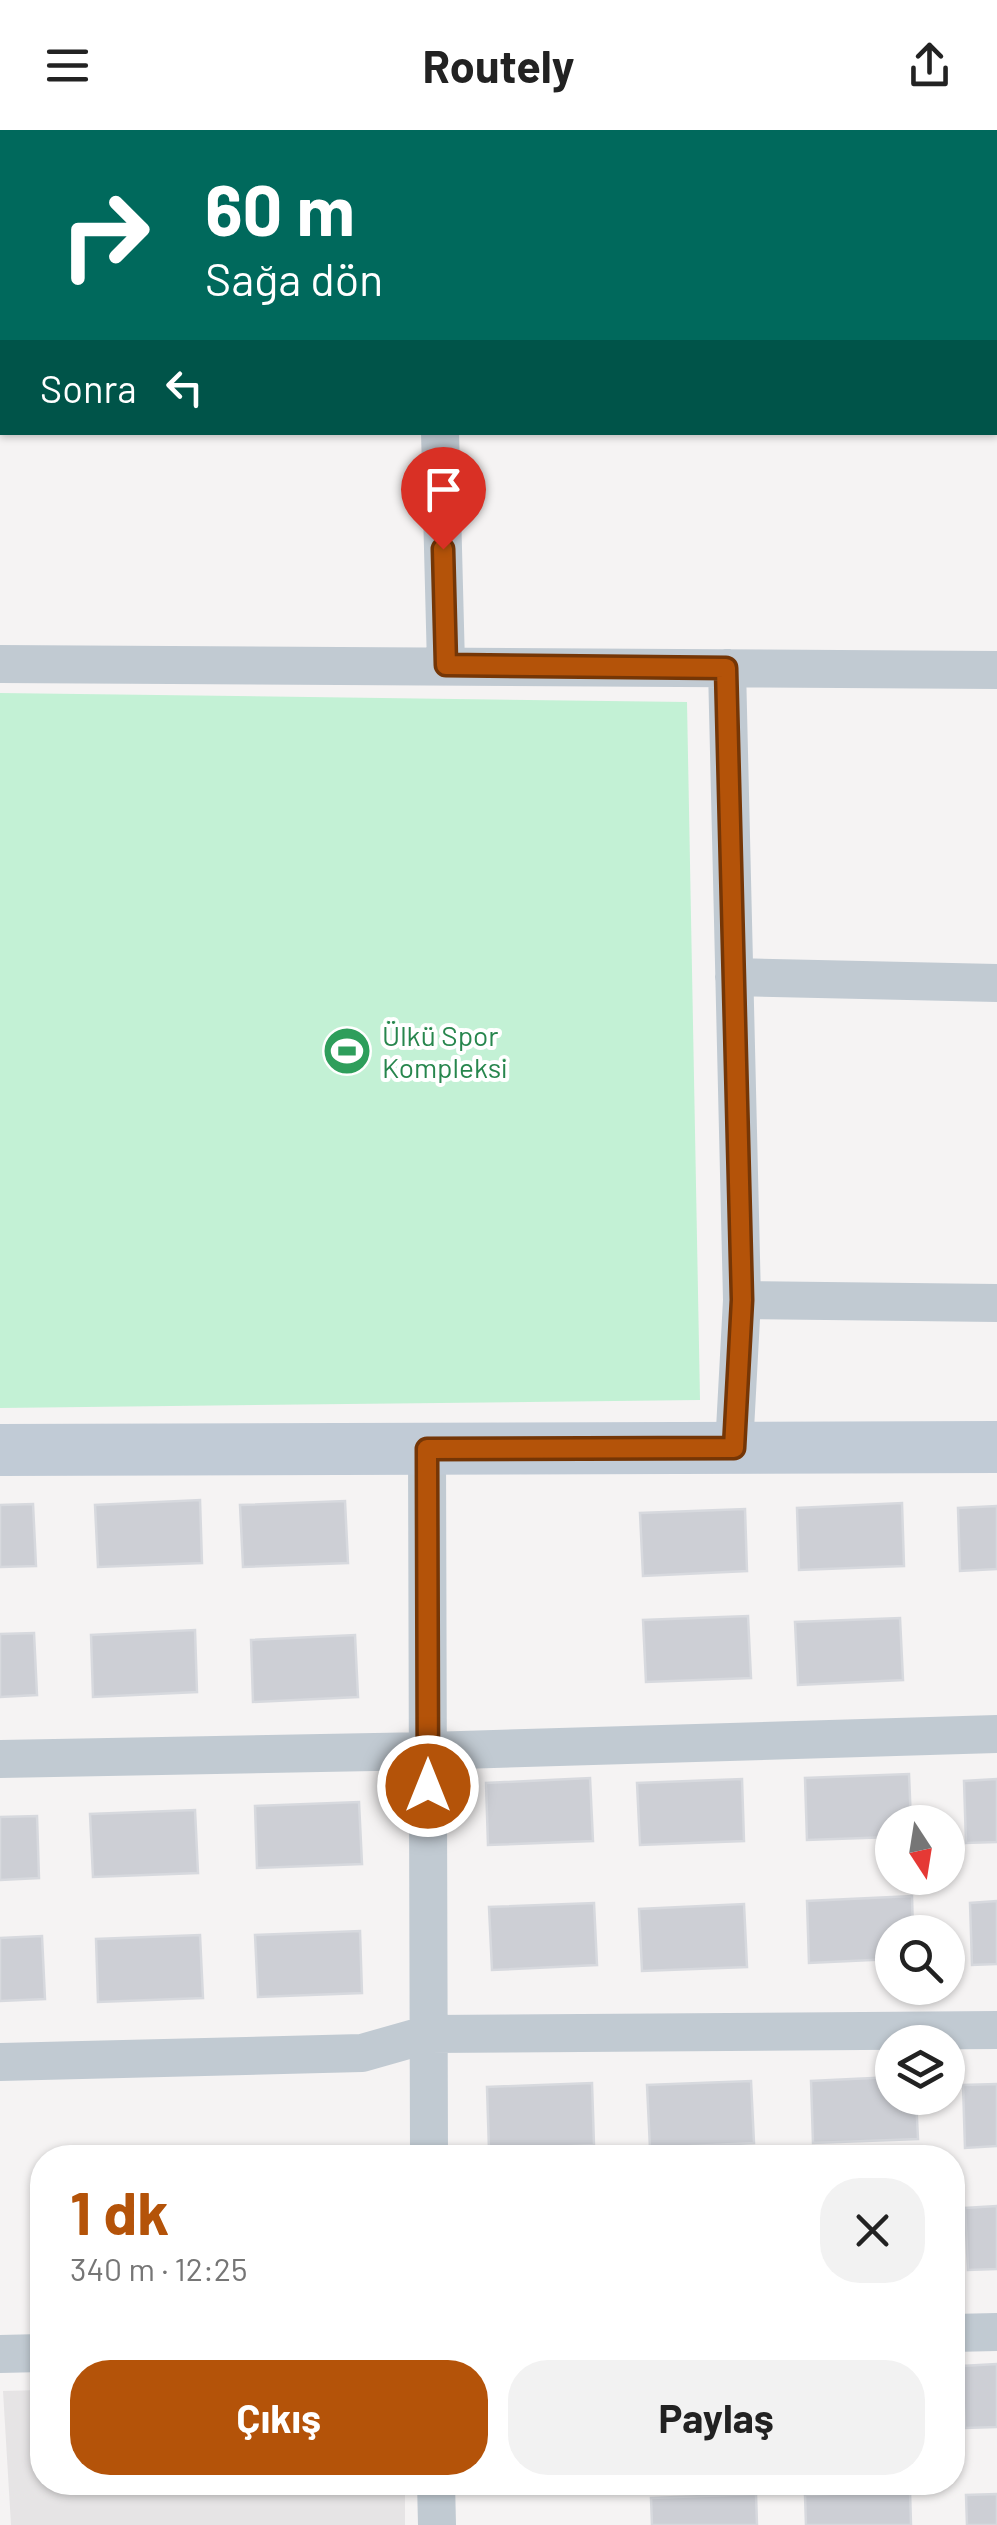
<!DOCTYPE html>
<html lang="tr">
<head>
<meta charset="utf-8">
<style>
	:root { --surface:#fff; --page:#f2f2f2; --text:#222; --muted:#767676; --accent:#b45309 }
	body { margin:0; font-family:Barlow,sans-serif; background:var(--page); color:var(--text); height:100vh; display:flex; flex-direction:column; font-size:38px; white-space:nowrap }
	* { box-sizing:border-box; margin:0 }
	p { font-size:32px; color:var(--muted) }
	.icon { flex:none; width:55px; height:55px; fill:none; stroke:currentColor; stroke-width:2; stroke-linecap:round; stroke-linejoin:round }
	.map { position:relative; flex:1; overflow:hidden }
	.details { position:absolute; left:30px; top:2015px; width:935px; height:350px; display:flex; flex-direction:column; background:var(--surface); border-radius:40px; box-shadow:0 2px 8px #0004 }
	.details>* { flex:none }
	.hud { position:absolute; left:0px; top:0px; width:998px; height:305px; box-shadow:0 2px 8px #0004; background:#00695c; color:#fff; overflow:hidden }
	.needle { width:65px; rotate:168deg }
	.controls { position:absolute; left:875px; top:1675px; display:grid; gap:20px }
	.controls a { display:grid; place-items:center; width:90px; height:90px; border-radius:50%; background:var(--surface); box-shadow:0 2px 8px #0004; font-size:50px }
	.pin { position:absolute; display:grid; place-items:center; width:85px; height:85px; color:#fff; margin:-102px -42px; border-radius:50% 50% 50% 0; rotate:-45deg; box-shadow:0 0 10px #0007 }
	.pin .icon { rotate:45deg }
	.me { position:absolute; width:110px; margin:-55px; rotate:0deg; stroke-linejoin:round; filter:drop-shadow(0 0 8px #0008) }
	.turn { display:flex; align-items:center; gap:35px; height:210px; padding:0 40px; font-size:45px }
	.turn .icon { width:130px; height:130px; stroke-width:2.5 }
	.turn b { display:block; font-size:70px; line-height:85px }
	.then { display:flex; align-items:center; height:95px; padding:0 40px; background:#0003; gap:20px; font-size:38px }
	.round { display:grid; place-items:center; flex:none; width:105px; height:105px; border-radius:40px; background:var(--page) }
	.summary { display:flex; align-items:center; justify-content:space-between; height:170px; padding:0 40px }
	h1 { font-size:60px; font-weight:700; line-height:75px; color:var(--accent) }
	.button { display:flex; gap:20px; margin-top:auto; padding:20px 40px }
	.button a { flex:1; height:115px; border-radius:40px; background:var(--accent); color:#fff; font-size:40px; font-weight:700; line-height:115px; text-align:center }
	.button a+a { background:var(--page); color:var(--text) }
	header { display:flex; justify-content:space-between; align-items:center; height:130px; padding:0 40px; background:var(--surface); font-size:45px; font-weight:700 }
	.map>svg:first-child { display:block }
	.education { fill:#e6e4e5 }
	.green { fill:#c3f1d5 }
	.building { fill:#cdcfd5; stroke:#d7d9de; stroke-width:2.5 }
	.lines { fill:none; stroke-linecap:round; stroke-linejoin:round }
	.street { stroke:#c1cad2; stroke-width:38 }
	.secondary { stroke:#c1cbd6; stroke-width:52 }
	.route-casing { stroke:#753606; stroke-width:25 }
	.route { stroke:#b45309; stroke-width:18 }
	.labels { text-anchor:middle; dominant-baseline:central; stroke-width:8; stroke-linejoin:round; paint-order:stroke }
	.leisure-label { font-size:28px; fill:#27864d; stroke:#fff; text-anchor:start }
</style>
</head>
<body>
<header><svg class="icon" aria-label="menu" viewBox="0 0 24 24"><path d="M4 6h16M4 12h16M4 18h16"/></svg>Routely<svg class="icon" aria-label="share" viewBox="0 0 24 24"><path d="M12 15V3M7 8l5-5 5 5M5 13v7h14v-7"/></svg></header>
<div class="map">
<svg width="997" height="2395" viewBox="0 0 997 2395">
	<rect width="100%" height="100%" fill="#f5f3f3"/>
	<path class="education" d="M42,2260V2352L405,2353V2395H11L3,2261Z"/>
	<path class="green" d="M0,563L687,572L700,1270L0,1278Z"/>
	<path class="building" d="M200,1370L202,1433L98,1437L95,1375Z
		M345,1371L348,1433L243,1437L240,1375Z
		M902,1373L904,1436L799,1440L797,1378Z
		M33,1374L36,1436L0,1437V1375Z
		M997,1376V1439L960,1441L958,1378Z
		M745,1379L747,1441L643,1446L640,1383Z
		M748,1486L751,1548L646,1552L643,1490Z
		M900,1488L903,1550L798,1555L795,1492Z
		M195,1500L197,1562L93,1567L91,1505Z
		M34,1503L37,1565L0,1567V1504Z
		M355,1505L358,1567L253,1572L251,1510Z
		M909,1644L911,1692H892V1707L807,1710L805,1648Z
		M590,1648L593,1711L488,1715L486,1653Z
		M742,1649L744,1711L640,1715L637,1653Z
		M997,1649V1712L966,1713L964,1651Z
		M359,1672L362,1734L257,1738L255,1676Z
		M195,1680L198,1743L93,1747L90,1684Z
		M37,1686L39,1748L0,1750V1687Z
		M912,1766L913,1802H892V1829L809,1833L807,1771Z
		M997,1771V1834L972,1835L970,1773Z
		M594,1773L597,1835L492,1840L489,1777Z
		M744,1774L747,1837L642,1841L639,1779Z
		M360,1801L362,1863L258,1867L255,1805Z
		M200,1805L203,1868L98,1872L96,1809Z
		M42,1806L45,1869L0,1871V1808Z
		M892,1947V1968H916L918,2009L813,2013L811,1951Z
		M751,1951L754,2013L650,2018L647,1955Z
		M592,1953L594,2015L489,2020L487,1957Z
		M997,1954V2016L965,2018L963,1955Z
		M997,2076V2139L968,2140L965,2078Z
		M997,2234V2297L965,2298L962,2236Z
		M910,2361L911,2395H806L805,2365Z
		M756,2364L757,2395H652L651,2368Z
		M997,2364V2395H967L966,2365Z"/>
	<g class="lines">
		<path class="street" d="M449,2V0
			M0,209H2
			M995,221H997
			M440,302L446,535
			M0,534L997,540
			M727,538L742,1170L734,1318
			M734,847L997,853
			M742,1170L997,1173
			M427,1319L429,2028
			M0,1629L428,1621L997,1604
			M0,1932L362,1923L429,1904L997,1900
			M952,2203L997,2202
			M0,2224L42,2223
			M436,2352L437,2395"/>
		<path class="secondary" d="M0,1320L997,1317"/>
	</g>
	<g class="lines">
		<g class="route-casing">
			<path id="route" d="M428,1656L427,1319L734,1318L742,1170L726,538L446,535L443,419"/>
		</g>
		<use href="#route" class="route"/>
	</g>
	<defs>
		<g id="stadium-disc" transform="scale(2.5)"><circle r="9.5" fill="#2e9e5b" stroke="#fff"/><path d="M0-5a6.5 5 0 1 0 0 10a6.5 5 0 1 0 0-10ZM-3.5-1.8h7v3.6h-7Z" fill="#fff"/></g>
	</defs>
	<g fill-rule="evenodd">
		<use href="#stadium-disc" x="347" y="921"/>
	</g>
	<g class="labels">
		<g class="leisure-label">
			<text x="382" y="905">Ülkü Spor<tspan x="382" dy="32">Kompleksi</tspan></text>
		</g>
	</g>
</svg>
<div class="controls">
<a><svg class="needle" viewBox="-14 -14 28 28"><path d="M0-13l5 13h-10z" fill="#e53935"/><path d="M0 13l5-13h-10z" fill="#767676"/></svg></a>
<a><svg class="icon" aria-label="search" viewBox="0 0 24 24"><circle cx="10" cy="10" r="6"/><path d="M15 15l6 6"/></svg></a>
<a><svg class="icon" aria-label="layers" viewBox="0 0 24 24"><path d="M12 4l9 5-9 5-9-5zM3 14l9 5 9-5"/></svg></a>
</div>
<div class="pin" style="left:443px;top:419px;background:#d93025"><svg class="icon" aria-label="arrive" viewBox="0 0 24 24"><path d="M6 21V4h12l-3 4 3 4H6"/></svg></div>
<svg class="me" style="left:428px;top:1656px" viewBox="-20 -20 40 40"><circle r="17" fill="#b45309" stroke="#fff" stroke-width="3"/><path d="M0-11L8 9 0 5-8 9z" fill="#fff"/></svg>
<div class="hud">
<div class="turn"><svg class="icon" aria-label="right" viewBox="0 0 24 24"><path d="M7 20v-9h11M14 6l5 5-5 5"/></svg><div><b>60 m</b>Sağa dön</div></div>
<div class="then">Sonra<svg class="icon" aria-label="left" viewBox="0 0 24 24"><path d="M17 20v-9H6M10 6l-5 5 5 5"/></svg></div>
</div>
<section class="details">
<div class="summary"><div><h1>1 dk</h1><p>340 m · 12:25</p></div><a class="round"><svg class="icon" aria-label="close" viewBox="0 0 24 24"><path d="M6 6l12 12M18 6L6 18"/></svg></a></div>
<div class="button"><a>Çıkış</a><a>Paylaş</a></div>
</section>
</div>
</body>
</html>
